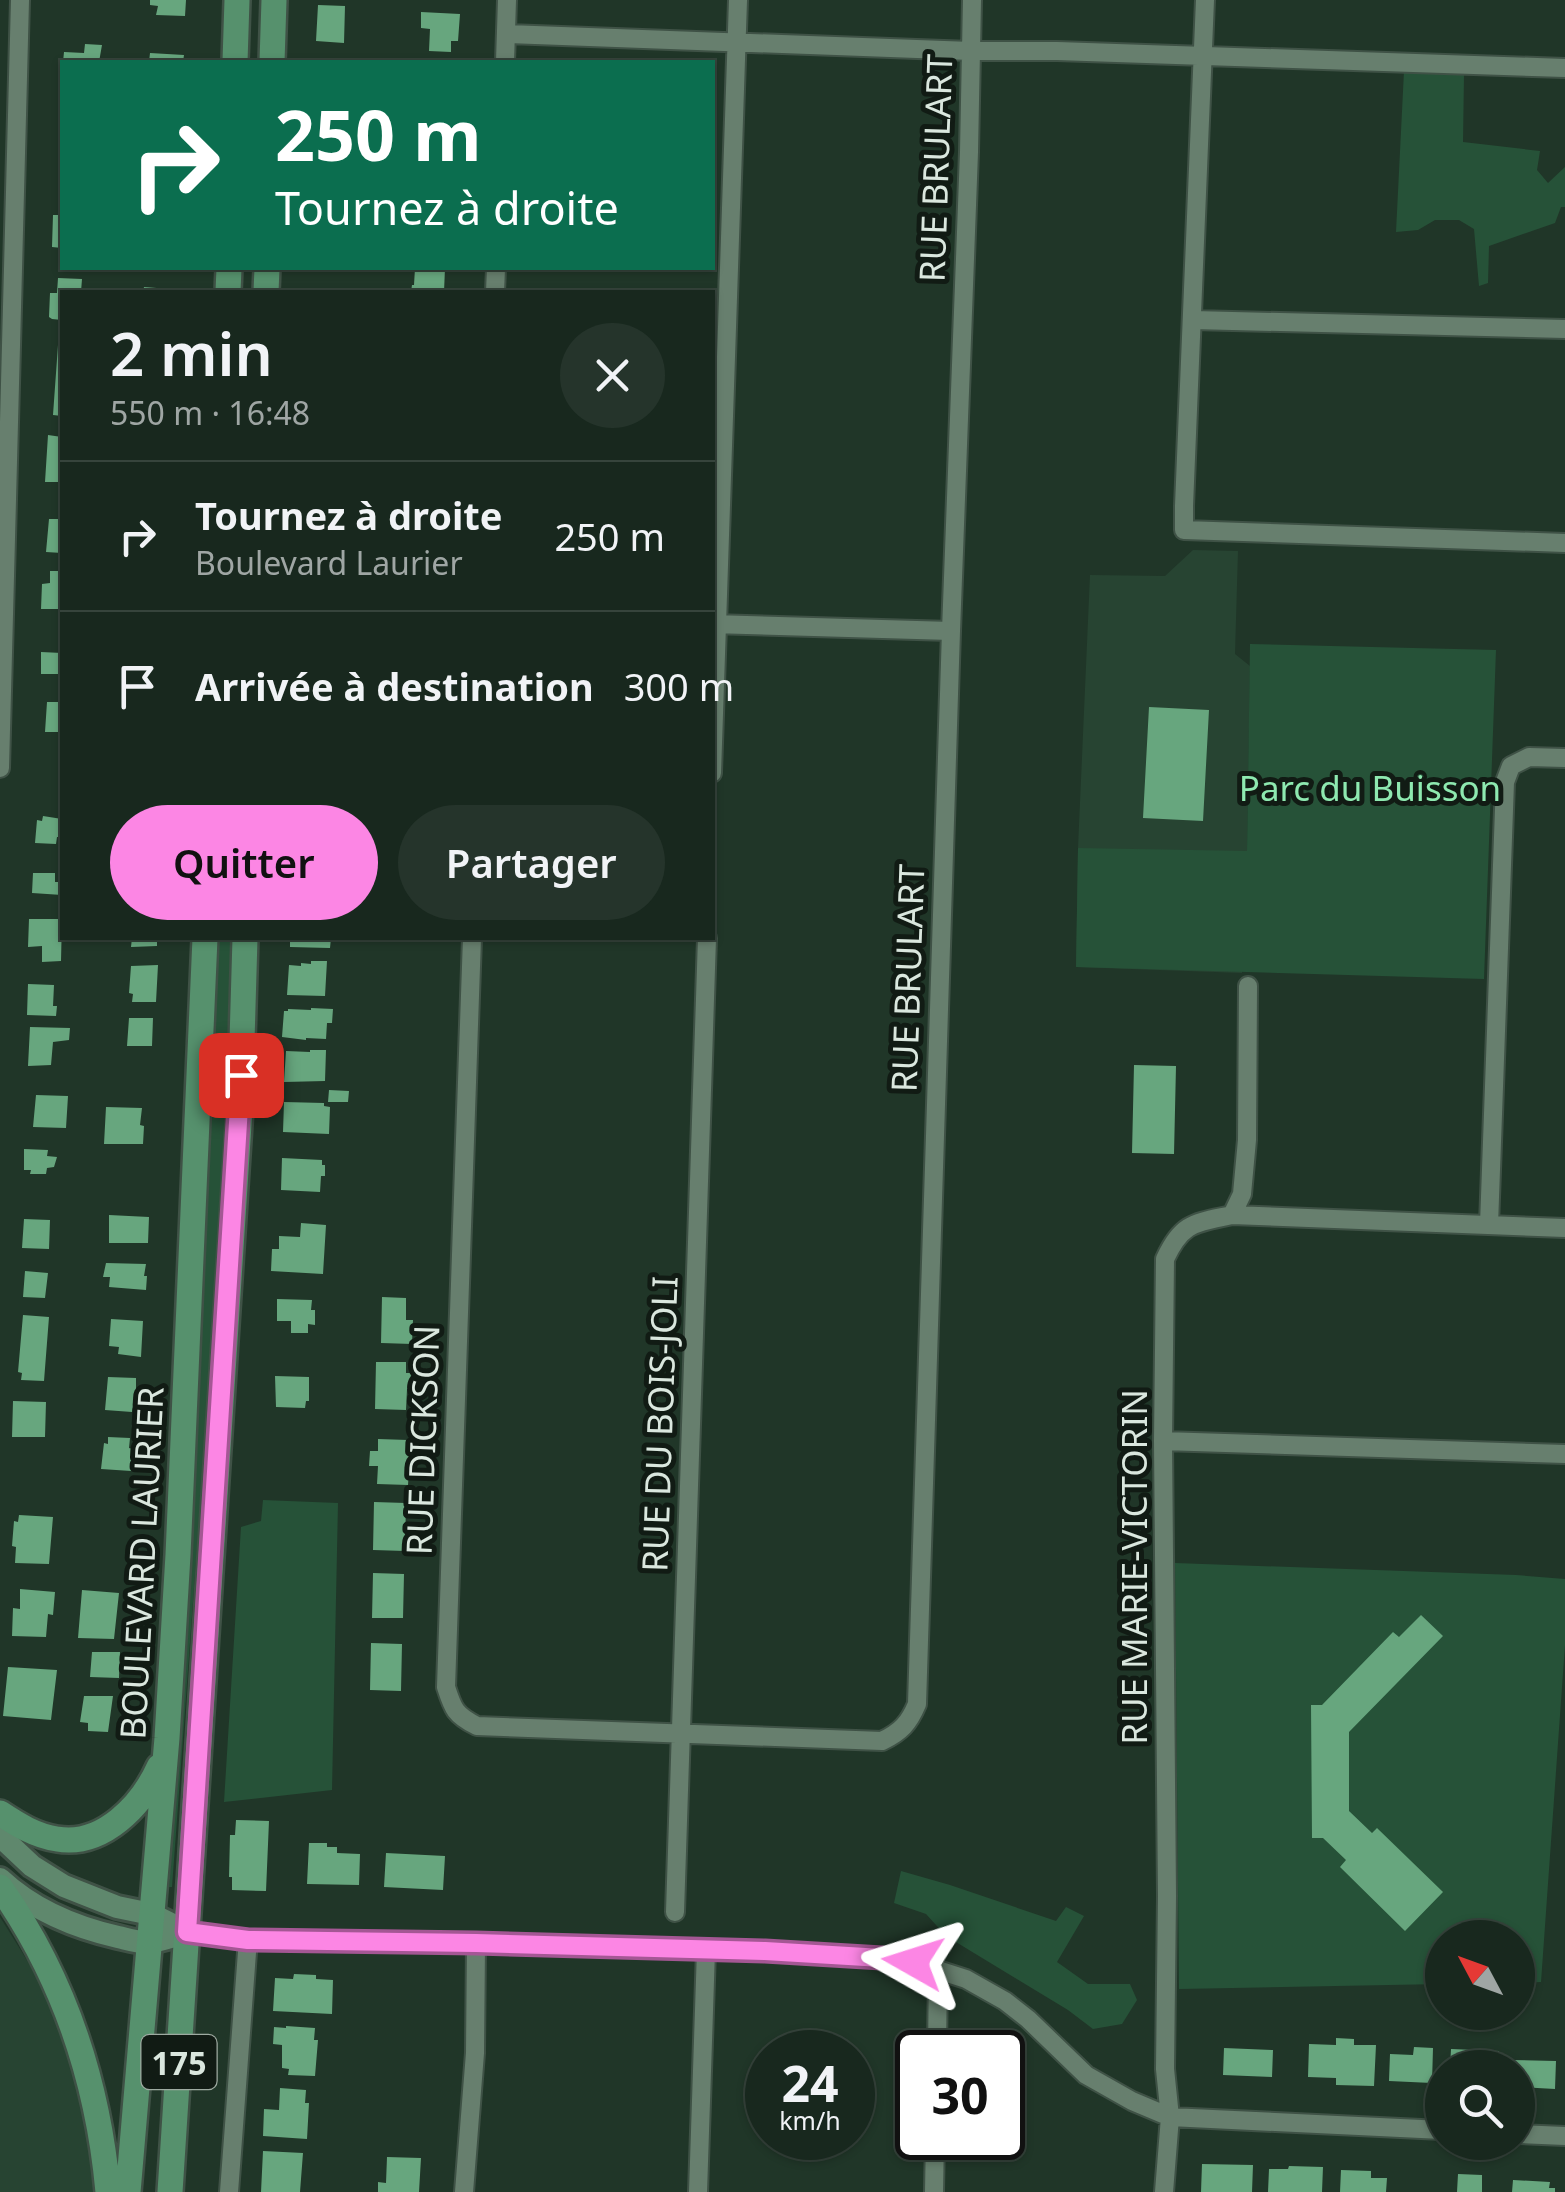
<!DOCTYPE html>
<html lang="fr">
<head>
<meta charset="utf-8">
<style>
	:root { --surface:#18281e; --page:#25342b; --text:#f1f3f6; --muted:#9fa6a4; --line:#36443c; --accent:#fc86e4 }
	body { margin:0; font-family:"Noto Sans",sans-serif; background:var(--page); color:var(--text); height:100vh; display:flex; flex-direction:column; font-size:38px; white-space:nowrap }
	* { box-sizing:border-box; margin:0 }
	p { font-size:32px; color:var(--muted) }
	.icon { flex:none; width:55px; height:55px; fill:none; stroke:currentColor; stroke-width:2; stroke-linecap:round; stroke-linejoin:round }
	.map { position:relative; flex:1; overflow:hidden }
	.panel { position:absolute; left:60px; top:290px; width:655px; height:650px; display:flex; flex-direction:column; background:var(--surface); border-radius:0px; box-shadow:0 2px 8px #0004,0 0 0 2px var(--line) }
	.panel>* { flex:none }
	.hud { position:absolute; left:60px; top:60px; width:655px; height:210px; border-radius:0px; box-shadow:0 2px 8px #0004,0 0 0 2px var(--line); background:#0b6e4f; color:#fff; overflow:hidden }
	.needle { width:65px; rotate:311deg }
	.tools { position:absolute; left:1425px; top:1920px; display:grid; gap:20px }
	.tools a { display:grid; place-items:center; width:110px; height:110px; border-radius:50%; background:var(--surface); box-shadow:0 2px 8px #0004,0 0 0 2px var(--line); font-size:50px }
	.speed { position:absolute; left:745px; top:2030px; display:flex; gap:20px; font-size:50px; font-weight:700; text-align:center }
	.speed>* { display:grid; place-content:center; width:130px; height:130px; border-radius:50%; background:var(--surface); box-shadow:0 2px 8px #0004,0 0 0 2px var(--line); line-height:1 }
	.speed small { font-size:25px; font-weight:400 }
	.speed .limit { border:5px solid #111; border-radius:15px; background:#fff; color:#111 }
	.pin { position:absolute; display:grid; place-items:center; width:85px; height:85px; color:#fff; margin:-42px; border-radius:20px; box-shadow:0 5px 15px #0006 }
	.me { position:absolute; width:110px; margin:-55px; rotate:276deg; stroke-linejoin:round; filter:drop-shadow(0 0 8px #0008) }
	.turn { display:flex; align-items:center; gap:35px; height:210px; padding:0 50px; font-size:45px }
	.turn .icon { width:130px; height:130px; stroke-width:2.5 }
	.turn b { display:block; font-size:70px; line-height:85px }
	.round { display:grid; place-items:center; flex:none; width:105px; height:105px; border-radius:52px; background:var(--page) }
	.headline { display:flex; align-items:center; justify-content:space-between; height:170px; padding:0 50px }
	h1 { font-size:60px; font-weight:600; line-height:75px }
	.button { display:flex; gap:20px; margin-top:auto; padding:20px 50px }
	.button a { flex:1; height:115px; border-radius:60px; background:var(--accent); color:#111; font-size:40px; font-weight:600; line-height:115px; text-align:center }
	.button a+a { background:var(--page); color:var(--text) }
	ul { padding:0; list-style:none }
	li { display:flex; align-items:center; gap:30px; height:150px; padding:0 50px; border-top:2px solid var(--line) }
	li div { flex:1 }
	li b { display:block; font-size:38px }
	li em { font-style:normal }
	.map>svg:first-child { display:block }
	.built { fill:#274432 }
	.green { fill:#265238 }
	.building { fill:#67a67e }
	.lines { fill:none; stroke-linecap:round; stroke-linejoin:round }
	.minor-casing { stroke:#3f5246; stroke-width:22 }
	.secondary-casing { stroke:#3f5246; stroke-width:28 }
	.primary-casing { stroke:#3f5246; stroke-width:30 }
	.minor { stroke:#677f6e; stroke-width:18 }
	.secondary { stroke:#5f886d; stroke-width:22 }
	.primary { stroke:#56916d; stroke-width:25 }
	.route-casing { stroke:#a45794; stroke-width:25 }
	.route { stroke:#fc86e4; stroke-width:18 }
	.labels { text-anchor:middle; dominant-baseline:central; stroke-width:10; stroke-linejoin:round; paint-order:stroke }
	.shield { fill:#111b14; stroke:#9eaaa1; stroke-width:2.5 }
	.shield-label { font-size:32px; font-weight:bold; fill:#dae7de }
	.street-label { font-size:35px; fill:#dae7de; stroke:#111b14 }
	.park-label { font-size:35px; fill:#8ee9b0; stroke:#111b14 }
</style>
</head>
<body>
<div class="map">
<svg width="1565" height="2192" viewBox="0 0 1565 2192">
	<rect width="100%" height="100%" fill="#203628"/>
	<path class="built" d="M1193,550L1238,551L1235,654L1250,666L1247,851L1242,973L1076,967L1078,848L1090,575L1165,576Z
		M0,1917L40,1981L84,2090L97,2192H0Z"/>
	<path class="green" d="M1404,71L1464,75L1463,142L1540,151L1537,170L1548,183L1565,167V207H1561L1555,223L1489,246L1488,283L1479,286L1474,229L1459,220H1435L1418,230L1396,232Z
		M1250,644L1496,650L1484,979L1076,967L1078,848L1247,851Z
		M217,938H231L221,1222L172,1887H169L184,1671L186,1520L212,1085Z
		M263,1500L338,1503L332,1790L224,1802L241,1527L261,1521Z
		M1175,1563L1516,1575L1565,1579V1645L1541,1982L1518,1983V1938H1442V1984L1179,1989Z
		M901,1871L950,1885L1056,1921L1066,1907L1084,1916L1057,1962L1088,1984H1130L1137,2000L1122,2024L1093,2029L1068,2010L946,1936L926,1914L894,1903Z"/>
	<path class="building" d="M150,0H186L185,16L156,15L158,6L150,5Z
		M318,5L345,6L344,43L316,41Z
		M421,12L460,14L458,41H451V52L429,51L430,29L421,28Z
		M85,44L102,45L99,62H63L64,52L84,53Z
		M150,53L184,55L183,62H149Z
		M53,215H62V248L52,247Z
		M415,268H445L444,292H411L412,285H414Z
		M58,278L82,279L81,292H62V320L52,319L49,317L50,293H57Z
		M144,287L182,290V292H143Z
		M58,345H62V416L53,415Z
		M48,435L62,437V482H45Z
		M49,519H62V553L46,552Z
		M50,571H62V609H41L42,584L50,583Z
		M41,652L62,653V674H41Z
		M47,702H62V732H45Z
		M1149,707L1209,710L1203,821L1143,818Z
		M43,816L62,819V837H57L56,844L35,843L37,820L42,821Z
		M33,873H55V882H62V895L32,893Z
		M29,919H62L61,961L42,962V946L28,947Z
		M132,938H157V946L131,947Z
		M290,938H331L330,948L290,947Z
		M311,961H327L325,996L287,995L289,965L301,966V963L311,964Z
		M158,965L156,1002H132L133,994L129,993L131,966Z
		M28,984L54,985L53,1006H57L56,1016L27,1015Z
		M311,1008L333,1009L332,1023H327L326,1039L306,1038V1040L282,1037L284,1011H288V1009L311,1010Z
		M129,1018H153L152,1046H127Z
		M30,1027L70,1028L69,1040L53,1042L51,1065L28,1066Z
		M310,1050H326L325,1081L284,1082L286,1051L310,1052Z
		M1134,1065L1176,1066L1174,1154L1132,1153Z
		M329,1090L349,1091L348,1102H328Z
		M36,1095L68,1096L66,1128L33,1127Z
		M284,1102L324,1103V1106L330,1107L329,1134L283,1132Z
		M106,1107L142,1108L140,1125L144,1126L143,1144H104Z
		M24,1149L48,1150L47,1156L57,1157L54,1167L47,1168L46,1174H30L31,1170H24Z
		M282,1158L322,1160V1165H325V1176H321L320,1192L281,1190Z
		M109,1215L149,1217L148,1243H109Z
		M24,1219L50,1220L49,1249L22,1248Z
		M301,1223L326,1225L323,1274L271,1271L272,1249H279V1236L300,1237Z
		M106,1263L146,1264L144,1276H147L146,1290L109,1287L110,1277H103Z
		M25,1271L48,1273L45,1298L23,1297Z
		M382,1297L406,1298V1320H413L412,1344L381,1343Z
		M277,1299L312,1300L311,1310H315V1325L308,1324V1333H291V1321H277Z
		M23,1315L49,1317L44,1381L21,1380L22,1373L18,1372Z
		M111,1319L143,1321L141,1357L118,1354L119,1347L109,1346Z
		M376,1362H406V1373H411L410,1389H407L406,1410L375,1409Z
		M275,1376L309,1377V1401H306L305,1408L276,1407Z
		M108,1377L136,1378V1404L133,1403L132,1412L105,1410Z
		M13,1401L46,1402L45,1437H12Z
		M108,1437L130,1438L129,1448L133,1449L131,1471L101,1469L104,1443L108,1444Z
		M378,1439L408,1440V1453H410L408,1485L377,1484L378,1466H369L370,1451H378Z
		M374,1502L406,1503L405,1551L373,1550Z
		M19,1515L53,1517L49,1564L15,1563L16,1547L12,1546L14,1521L18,1522Z
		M373,1573L404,1574L403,1618H372Z
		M20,1589L55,1592L53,1615L48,1614L46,1637L12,1636L13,1608L20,1609Z
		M82,1590L119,1593L114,1639L78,1638Z
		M1421,1615L1443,1636L1349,1732V1811L1372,1833L1377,1828L1443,1892L1405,1931L1340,1867L1346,1860L1323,1838H1312L1311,1705H1322L1393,1632L1399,1637Z
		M371,1643L402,1644L401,1691L370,1690Z
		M92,1652H120L119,1678L90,1677Z
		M8,1667L57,1670L51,1720L3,1716Z
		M84,1696H113L108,1732L88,1731V1723L80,1722Z
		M236,1820L269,1821L266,1891L232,1890V1877H229L230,1835H235Z
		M309,1843H327V1847H337V1853L360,1854L359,1885L307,1884Z
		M386,1853L445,1856L443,1890L384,1887Z
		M294,1974L316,1975V1979L333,1980L332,2014L273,2011L275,1978L293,1979Z
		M286,2026L315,2028L314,2040H318L315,2076L288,2075L289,2069L282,2068V2045L273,2044L274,2027L286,2028Z
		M1336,2038L1354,2039V2045H1376L1374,2086L1336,2085V2078L1308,2077L1309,2044L1336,2045Z
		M1414,2047L1433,2048L1432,2083L1389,2081L1390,2054L1413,2055Z
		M1224,2048L1273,2050L1272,2077L1223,2075Z
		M1451,2049L1499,2051L1498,2068H1450Z
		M1510,2060L1556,2061L1555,2089L1518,2087V2068H1510Z
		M280,2088L306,2090L305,2103H309L307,2139L263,2136L264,2109L279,2110Z
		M263,2151L303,2153L300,2192H261Z
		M387,2157L421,2158L419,2192H378V2182L386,2183Z
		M1202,2164L1253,2165L1252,2192H1201Z
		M1289,2166L1323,2167L1322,2192H1268L1269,2169H1288Z
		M1341,2170L1371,2171V2178H1387L1386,2192H1340Z
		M1458,2174L1482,2175V2192H1457Z
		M1513,2180L1550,2182L1549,2188H1555V2192H1512Z"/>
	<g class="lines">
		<g class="minor-casing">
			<path id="minor" d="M1205,0L1184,506V530L1565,543
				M506,34L971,51H1057L1565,68
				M505,62L507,0
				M495,292L496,268
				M1193,320L1565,329
				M712,624L951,631
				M0,768L20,0
				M712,773L738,0
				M472,938L446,1687C453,1709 455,1715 477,1726L882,1741C901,1732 909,1723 917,1704L951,631L969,152L972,0
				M1232,1215L1565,1228
				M1489,1225L1505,782L1511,766L1529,757L1565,758
				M1163,1441L1565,1454
				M675,1912L707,938
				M187,1932L248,1939L476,1943L765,1951L882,1957L913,1962L966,1979L1005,2001L1028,2019L1086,2075L1132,2101L1170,2117L1442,2130
				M937,2052L938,1969
				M1518,2134L1565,2136
				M229,2192L248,1939
				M464,2192L475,2053L476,1943
				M698,2192L706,1950
				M934,2192L935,2138
				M1164,2192L1170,2117L1165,2069L1167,1896L1163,1441L1165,1259C1182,1222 1195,1223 1232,1215L1242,1194L1247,1140L1248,986"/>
		</g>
		<g class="secondary-casing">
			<path id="secondary" d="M0,1836L32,1866L64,1886L117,1907L151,1914L187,1932
				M0,1879C33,1910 74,1927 118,1937C127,1939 139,1943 149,1942C161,1941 175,1935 187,1932"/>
		</g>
		<g class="primary-casing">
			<path id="primary" d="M235,62L237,0
				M272,62L274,0
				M228,292L229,268
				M266,292L267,268
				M0,1813C18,1825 36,1836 57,1839C103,1847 142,1805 159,1767
				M0,1887C64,1978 98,2081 108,2192
				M128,2192L167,1738L178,1555L205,938
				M170,2192L240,1109L245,938"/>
		</g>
		<use href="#minor" class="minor"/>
		<use href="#secondary" class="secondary"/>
		<use href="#primary" class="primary"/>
	</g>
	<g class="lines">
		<g class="route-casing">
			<path id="route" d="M241,1075L187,1932L248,1940L476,1943L765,1951L882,1958L913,1962"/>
		</g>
		<use href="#route" class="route"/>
	</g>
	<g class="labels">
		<rect class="shield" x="141.5" y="2035" width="75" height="54" rx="8"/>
		<g class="shield-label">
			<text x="179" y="2062">175</text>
		</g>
		<g class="street-label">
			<text transform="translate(935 168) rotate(-88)">RUE BRULART</text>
			<text transform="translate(907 978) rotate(-88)">RUE BRULART</text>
			<text transform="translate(659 1424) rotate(-88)">RUE DU BOIS-JOLI</text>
			<text transform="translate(422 1440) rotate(-88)">RUE DICKSON</text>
			<text transform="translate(141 1563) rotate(-87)">BOULEVARD LAURIER</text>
			<text transform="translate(1133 1567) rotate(-90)">RUE MARIE-VICTORIN</text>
		</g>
		<g class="park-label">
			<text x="1370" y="787">Parc du Buisson</text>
		</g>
	</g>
</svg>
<div class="tools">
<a><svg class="needle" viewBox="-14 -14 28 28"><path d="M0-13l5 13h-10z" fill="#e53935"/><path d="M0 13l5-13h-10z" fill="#9fa6a4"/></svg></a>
<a><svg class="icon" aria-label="search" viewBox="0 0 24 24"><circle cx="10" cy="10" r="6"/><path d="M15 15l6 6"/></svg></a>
</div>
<div class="speed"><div>24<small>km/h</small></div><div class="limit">30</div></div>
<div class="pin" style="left:241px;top:1075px;background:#d93025"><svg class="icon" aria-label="arrive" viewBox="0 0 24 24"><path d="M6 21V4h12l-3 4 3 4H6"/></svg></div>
<svg class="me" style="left:913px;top:1962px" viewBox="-20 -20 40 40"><path d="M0-17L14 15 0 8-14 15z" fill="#fc86e4" stroke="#fff" stroke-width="4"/></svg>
<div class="hud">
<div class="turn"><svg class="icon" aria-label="right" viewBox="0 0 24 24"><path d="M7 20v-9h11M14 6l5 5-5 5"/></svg><div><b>250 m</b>Tournez à droite</div></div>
</div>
<section class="panel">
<div class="headline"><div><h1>2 min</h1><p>550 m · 16:48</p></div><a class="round"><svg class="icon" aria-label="close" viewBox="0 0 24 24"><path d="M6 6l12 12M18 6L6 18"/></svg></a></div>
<ul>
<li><svg class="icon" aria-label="right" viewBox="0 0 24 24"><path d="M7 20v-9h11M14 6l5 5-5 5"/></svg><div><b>Tournez à droite</b><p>Boulevard Laurier</p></div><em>250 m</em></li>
<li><svg class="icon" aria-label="arrive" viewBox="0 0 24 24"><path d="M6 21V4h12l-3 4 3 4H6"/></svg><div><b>Arrivée à destination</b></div><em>300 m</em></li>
</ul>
<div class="button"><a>Quitter</a><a>Partager</a></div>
</section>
</div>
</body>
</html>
